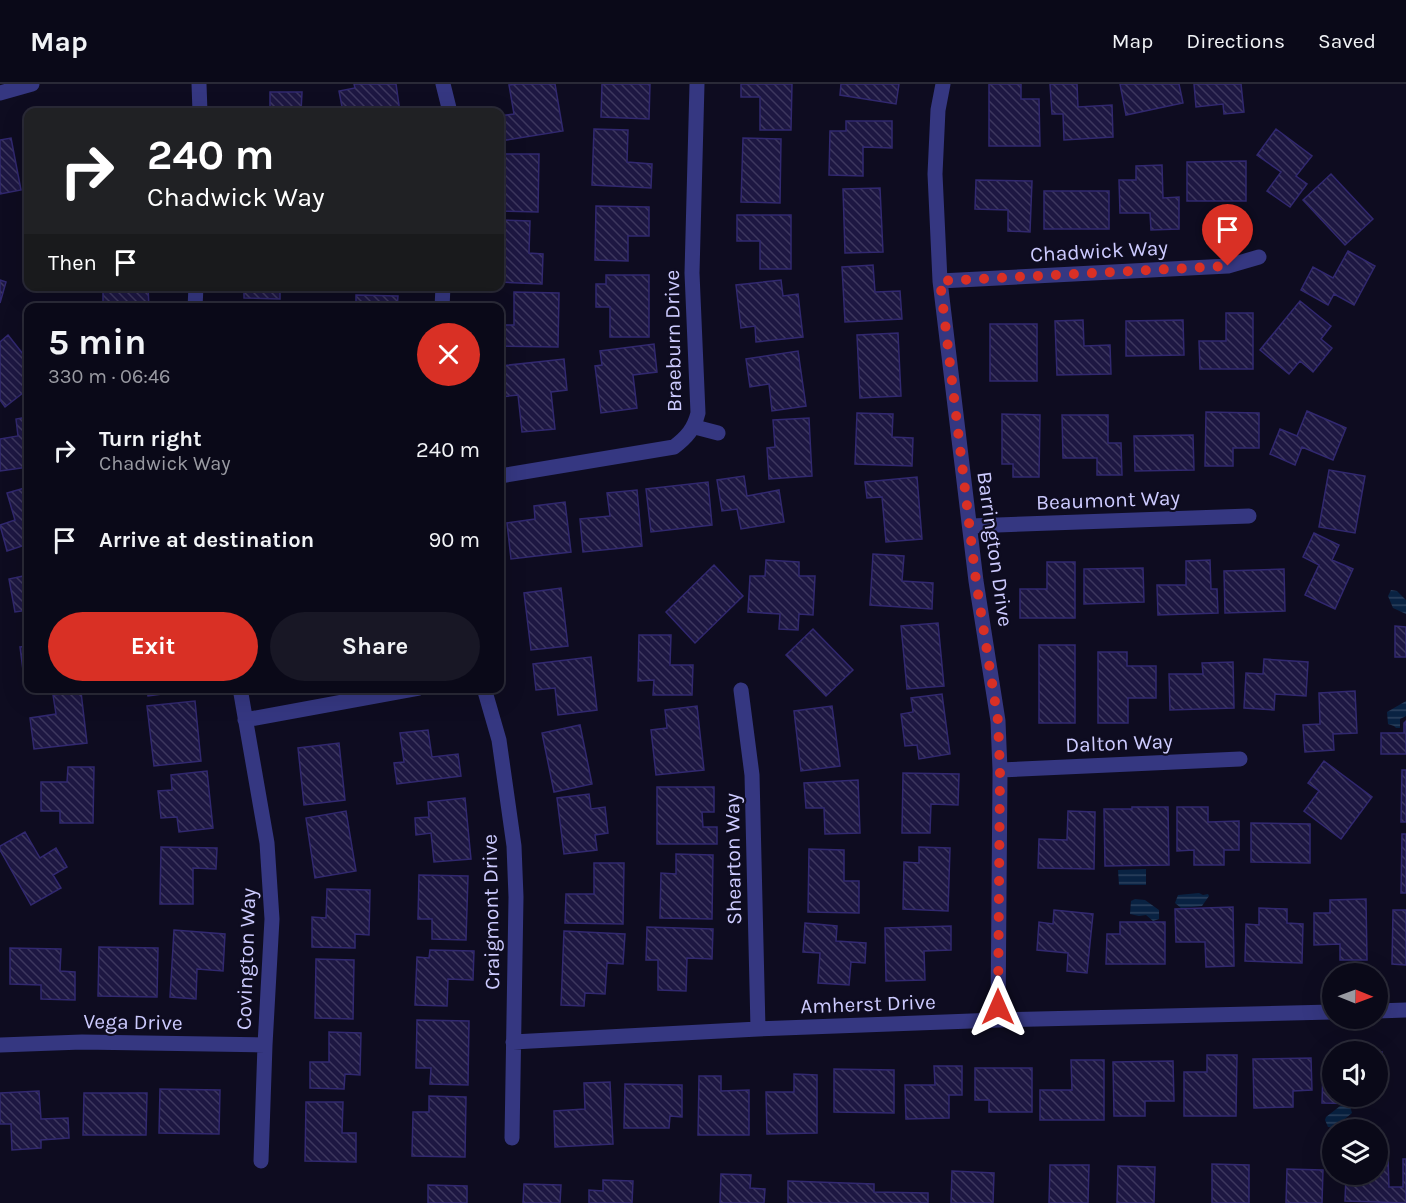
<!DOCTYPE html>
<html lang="en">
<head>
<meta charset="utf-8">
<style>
	:root { --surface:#0a0918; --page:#181725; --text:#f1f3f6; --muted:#999aa2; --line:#2a2a37; --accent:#d93025 }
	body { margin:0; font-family:Karla,sans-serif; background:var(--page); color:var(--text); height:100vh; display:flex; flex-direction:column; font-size:22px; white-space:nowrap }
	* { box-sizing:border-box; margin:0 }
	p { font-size:20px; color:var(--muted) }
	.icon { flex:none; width:33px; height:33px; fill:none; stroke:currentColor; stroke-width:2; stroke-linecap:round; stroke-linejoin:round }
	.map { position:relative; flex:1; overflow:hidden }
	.drawer { position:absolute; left:24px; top:219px; width:480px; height:390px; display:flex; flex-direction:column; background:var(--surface); border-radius:12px; box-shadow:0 6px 24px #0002,0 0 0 2px var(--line) }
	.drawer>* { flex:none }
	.top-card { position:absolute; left:24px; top:24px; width:480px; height:183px; border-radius:12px; box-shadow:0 6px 24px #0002,0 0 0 2px var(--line); background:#202124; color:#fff; overflow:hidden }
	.needle { width:39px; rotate:91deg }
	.fabs { position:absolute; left:1322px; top:879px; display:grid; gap:12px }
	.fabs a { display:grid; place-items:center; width:66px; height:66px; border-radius:50%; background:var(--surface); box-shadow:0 6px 24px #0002,0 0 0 2px var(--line); font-size:30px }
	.pin { position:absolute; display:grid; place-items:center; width:51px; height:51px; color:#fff; margin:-62px -26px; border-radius:50% 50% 50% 0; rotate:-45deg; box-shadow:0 0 6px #0007 }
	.pin .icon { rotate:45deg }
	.me { position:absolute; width:66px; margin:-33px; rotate:0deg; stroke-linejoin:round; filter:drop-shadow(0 0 4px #0008) }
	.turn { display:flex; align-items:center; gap:21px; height:126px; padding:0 24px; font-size:27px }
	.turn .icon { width:78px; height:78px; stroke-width:2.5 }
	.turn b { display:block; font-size:42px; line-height:51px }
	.then { display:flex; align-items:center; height:57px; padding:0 24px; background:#0003; gap:12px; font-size:22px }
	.round { display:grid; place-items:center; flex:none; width:63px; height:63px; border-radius:32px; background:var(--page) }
	.headline { display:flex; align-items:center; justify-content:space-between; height:102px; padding:0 24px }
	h1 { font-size:36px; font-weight:700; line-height:45px }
	.action { display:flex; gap:12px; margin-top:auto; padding:12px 24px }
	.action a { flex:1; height:69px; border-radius:36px; background:var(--accent); color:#fff; font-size:24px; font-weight:700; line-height:69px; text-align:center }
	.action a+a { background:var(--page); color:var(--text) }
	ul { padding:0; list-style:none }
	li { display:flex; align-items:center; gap:18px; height:90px; padding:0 24px }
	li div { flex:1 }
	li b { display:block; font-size:22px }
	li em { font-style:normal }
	header { display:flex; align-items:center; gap:36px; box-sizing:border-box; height:84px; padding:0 30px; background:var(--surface); border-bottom:2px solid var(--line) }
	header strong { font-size:28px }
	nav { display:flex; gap:33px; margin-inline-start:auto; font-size:21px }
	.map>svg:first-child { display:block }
	.water { fill:url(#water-rules) }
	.building { fill:url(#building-back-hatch); stroke:#31286f; stroke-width:1.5 }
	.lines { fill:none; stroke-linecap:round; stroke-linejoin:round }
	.minor { stroke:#353781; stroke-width:15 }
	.route { stroke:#d93025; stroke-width:10; stroke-dasharray:0 18 }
	.labels { text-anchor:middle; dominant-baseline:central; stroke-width:4.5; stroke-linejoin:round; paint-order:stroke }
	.street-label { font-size:21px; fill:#cdcbff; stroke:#0e0c20 }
</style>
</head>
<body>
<header>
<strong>Map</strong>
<nav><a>Map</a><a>Directions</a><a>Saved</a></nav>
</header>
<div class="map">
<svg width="1406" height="1119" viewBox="0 0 1406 1119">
	<defs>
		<pattern id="water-rules" width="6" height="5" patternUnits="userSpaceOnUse" patternTransform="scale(1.5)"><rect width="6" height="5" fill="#092242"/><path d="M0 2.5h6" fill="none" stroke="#2c415e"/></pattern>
		<pattern id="building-back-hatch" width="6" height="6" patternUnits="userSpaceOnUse" patternTransform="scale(1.5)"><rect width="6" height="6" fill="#1d1742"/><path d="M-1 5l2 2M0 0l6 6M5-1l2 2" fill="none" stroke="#3d375e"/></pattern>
	</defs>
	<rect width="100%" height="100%" fill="#0e0c20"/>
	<path class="water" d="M1391,506L1397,507L1406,516V530L1393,524L1388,512Z
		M1406,617V632L1400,635V644H1396L1394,642L1388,640L1387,628Z
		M1146,785V801H1119L1118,786Z
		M1199,809L1203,811L1208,810L1209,812L1202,822L1181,824L1175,819L1178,811Z
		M1135,815L1145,816L1159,826V835L1153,837L1146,831L1139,832L1130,830L1131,817Z
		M1340,1022H1350L1352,1029L1335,1043H1328L1325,1036L1326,1033Z"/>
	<path class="building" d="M354,0H396L400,28H343L339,7L355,4Z
		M517,0H555L563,47L500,57V32L514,30L509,1Z
		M602,0H650L649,35L601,33Z
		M741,0H792L791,46H760V13H741Z
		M841,0H899L896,20L840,11Z
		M989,0H1021V15H1039L1040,62H989Z
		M1050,0H1077L1078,23L1112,21L1113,53L1064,56L1063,30H1052Z
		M1120,0H1179L1183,19L1126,31Z
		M1194,0H1241L1244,28L1224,30L1223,20L1196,23Z
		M270,8H302L301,28H270Z
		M846,37H892V64L863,63V92L829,91L830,47H846Z
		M594,45L628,46L627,78L652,80L651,104L592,101Z
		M1276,45L1312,72L1296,92L1307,100L1290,123L1267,107L1281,88L1257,71Z
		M11,54L21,106L0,110V56Z
		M743,54L781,55L780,119L741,118Z
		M500,70H539L538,128L500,127Z
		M1246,77V117H1187V78Z
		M1162,81L1163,114L1179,113V145L1151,146L1150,129H1120L1119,96H1136V82Z
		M1331,90L1373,135L1345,161L1303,116Z
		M976,96L1032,97L1030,148L1008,147V126L975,125Z
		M880,104L883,168L845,169L843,105Z
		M1044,107H1109V145H1044Z
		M596,122L649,123V152H628V177L595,176Z
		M737,131H791V185H760V157H737Z
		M500,136L530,137L529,169L543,170L542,200L500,198Z
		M1348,167L1375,182L1354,221L1334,210L1328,221L1301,206L1313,183L1333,194Z
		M873,181L875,208L900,207L902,235L845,238L842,183Z
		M606,191H649V253H610V223H596V200H606Z
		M0,196L6,198L0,219Z
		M781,196L783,212L798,210L803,253L756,258L755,242L741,244L736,201Z
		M244,202H280V215L244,214Z
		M103,203H148L149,224H103Z
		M514,208L559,209L558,263L500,262V241H514Z
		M356,211L398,212L397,224H356Z
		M1300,217L1331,242L1321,255L1332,264L1313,288L1300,277L1289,290L1260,266Z
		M1226,229H1253V285H1200L1199,257H1226Z
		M1083,236L1084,262L1110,261L1111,290L1057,291L1055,237Z
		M1183,236L1184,271L1126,272V237Z
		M990,240H1037V297H990Z
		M898,249L901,312L860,314L857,251Z
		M8,251L23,270L28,265V305L5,323L0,316V258Z
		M654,260L657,288L633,291L637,324L601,329L595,282L602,281L600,267Z
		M798,267L806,322L772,327L769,300L750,303L746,275Z
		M564,275L567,306L551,308L555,345L522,348L518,311L500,313V282Z
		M1307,327L1346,344L1333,376L1302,363L1295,381L1270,370L1280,345L1297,352Z
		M1206,328L1259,329V364H1233V382H1205Z
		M857,329L893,330L892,353L913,354L912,382L855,380Z
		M1002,330L1040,331L1039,393H1013V380H1002Z
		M1062,331H1108V359H1121L1122,391H1097V374H1063Z
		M28,333V383L0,387V355L18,352L16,335Z
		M809,334L812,392L769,395L767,364L775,363L773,336Z
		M1193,351L1194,386L1135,387L1134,352Z
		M1329,386L1365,392L1355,449L1319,443Z
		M744,392L747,412L779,406L784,438L741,445L737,425L722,427L717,396Z
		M917,393L922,455L886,458L882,413L867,414L865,398Z
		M708,398L712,441L651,448L646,405Z
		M28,403V460L7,467L0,441L15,436L7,409Z
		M637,406L642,462L583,468L580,435L610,432L607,409Z
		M565,418L571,468L511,475L507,439L535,435L534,422Z
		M1314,449L1339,461L1332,476L1353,485L1335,525L1305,511L1319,481L1303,473Z
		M873,470L904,472L902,497L933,499L932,525L870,521Z
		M766,476L799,478V492H815L813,531L799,530L798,546L779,545L780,530L748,528L750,492H765Z
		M1210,476L1211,505H1217L1218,529L1158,531L1157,501H1186V477Z
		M1047,478H1075V534H1020V505H1047Z
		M714,481L743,512L695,559L666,528Z
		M1143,484L1144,518L1084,520V485Z
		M1284,485L1285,527L1225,529L1224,487Z
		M28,491V526L15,528L9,495Z
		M561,504L568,562L531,566L524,509Z
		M938,539L944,602L907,605L901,542Z
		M1395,542L1406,543V573H1395Z
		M813,545L853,586L826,612L786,571Z
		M639,551H671L670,581H693L692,611H653L654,596L638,597Z
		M1039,561H1075V639H1039Z
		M28,562V594H24L20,563Z
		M1098,568H1127V582H1156V614H1128V639H1098Z
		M591,573L597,626L558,631L555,604L536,606L533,580Z
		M1264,575L1308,578L1306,612L1275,610L1274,626L1244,624L1246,589L1263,590Z
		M1233,578L1234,624L1170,626L1169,590H1203L1202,579Z
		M147,604H192V606L148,612Z
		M1355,607L1357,649L1333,650L1334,666L1305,668L1303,641L1320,640L1319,609Z
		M81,608L87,659L34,665L30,634L56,630L53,611Z
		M942,610L950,670L919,675L917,661L905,662L901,630L913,628L911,614Z
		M195,617L201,677L154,682L147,622Z
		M697,622L704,686L656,691L651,646L667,644L665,626Z
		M832,622L840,682L801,687L794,627Z
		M1406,637V670H1381V649H1404V639Z
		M580,641L592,700L554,708L542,649Z
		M428,646L432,673L458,670L461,692L397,700L394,679L404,678L400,649Z
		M339,659L345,716L304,721L298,664Z
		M1324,677L1372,713L1341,755L1304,727L1319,707L1308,699Z
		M68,683H94L93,739H60V727H41V698H67Z
		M1402,686H1406V738H1401Z
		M207,687L213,744L179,748L177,733L161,734L158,707L172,706L171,691Z
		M903,689L959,690L958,721L931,720L930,749H902Z
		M858,696L860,749L825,750L824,724H806L804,699Z
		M657,703H714V728H702L703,743H717V760H657Z
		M589,710L591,725L605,723L608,749L595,751L597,766L564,770L557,714Z
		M465,714L471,775L434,778L431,749L416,751L415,734L429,733L428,718Z
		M1132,723H1168L1169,781L1105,782L1104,725H1132Z
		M1177,723H1208V738L1239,737V766H1224V781H1194V766L1177,767Z
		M346,727L356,787L315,794L306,734Z
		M1068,727L1095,728L1094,785L1038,784L1039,755L1067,756Z
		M1251,739L1310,740V779L1251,778Z
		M25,748L40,774L56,764L67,783L53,791L61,804L31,821L0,766V762Z
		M1402,750H1406V809H1401Z
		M161,763L217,764L216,785L193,784V820H160Z
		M919,763L950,764L948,827L903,825L904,778L919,779Z
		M809,765L844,766V797H859V829L808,828Z
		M676,770L713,771L712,835L660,834L661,789L676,790Z
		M594,779H624L623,840L565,839L566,810H594Z
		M419,791L468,792L466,856L432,855V835H418Z
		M327,805L370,806L369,851L355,850V864L312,863V833L326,834Z
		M1366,815L1367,876H1340V860L1314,861V829H1330V816Z
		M1233,823L1234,882L1206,883L1205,858H1176L1175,825Z
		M1259,824L1287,825V839L1303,840L1302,879L1245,877L1246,840L1259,841Z
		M1054,826L1093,830L1087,889L1067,887L1068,869L1037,866L1039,838L1053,840Z
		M1393,826H1406V881L1392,880Z
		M1120,838H1165V880H1106L1107,850H1120Z
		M805,839L837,842L836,857L866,859L865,879L851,878L849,901L818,899L820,869L803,868Z
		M951,842V866L924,867L925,896L886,897L885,844Z
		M647,843L713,845L712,875L687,874L686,907L658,906V876H646Z
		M174,846L225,850L223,887L197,885L196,915L170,913Z
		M564,847L625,850L623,880L607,879L605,910L585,909L584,922L561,921Z
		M99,863L158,864L157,913L98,912Z
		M10,864L61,865L60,887L75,888V916L41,915V901L10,900Z
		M430,866L474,867L473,896L448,895L447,922L415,921L417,873L429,874Z
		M316,875L354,876L353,935L315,934Z
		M417,936L469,937L468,1001L430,1000L431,984H416Z
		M329,948L361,949L360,991L345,990L344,1005L310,1004V978H329Z
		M1377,968H1382V1001H1377Z
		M1207,971H1237L1236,1032H1184V988H1207Z
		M1311,974L1312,1006L1293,1007V1023L1254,1024L1253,975Z
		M1071,976H1104V1036H1040V1006H1072Z
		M1173,977L1174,1017H1145V1032H1114L1113,978Z
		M934,982H962V1011H949V1034L906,1035L905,1001H935Z
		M975,984H1032V1028H989V1016H975Z
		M834,985L894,986V1029L834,1028Z
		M1323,986H1332V1012H1368V1020L1322,1019Z
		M794,990L817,991V1049L767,1050L766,1008H794Z
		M699,992H721V1007L749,1006V1051H698Z
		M610,998L613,1060L555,1063L554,1027L585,1025L584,999Z
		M625,1000L682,1001V1033L670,1032L669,1044H624Z
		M160,1005L220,1006L219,1050L159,1049Z
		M39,1007L41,1035L68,1034L69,1054L41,1056V1064L12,1066L11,1040H0V1009Z
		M84,1009H147L146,1051H83Z
		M429,1012L466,1013L465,1073L412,1072L413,1028H429Z
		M306,1018H343L342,1049H356V1078L305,1077Z
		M1377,1074H1388L1389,1103H1403V1075H1406V1119L1345,1117L1346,1090H1377Z
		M1212,1080L1249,1081V1119H1212Z
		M1050,1081H1089L1088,1119H1049Z
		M1118,1082L1155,1083L1154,1119H1117Z
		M1287,1085L1323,1086L1322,1119H1286Z
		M952,1087L994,1089L993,1119H951Z
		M721,1090L751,1091L750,1104L765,1105L764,1119H720Z
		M603,1096L633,1097L632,1119H589V1106L603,1107Z
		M788,1097L874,1100V1108L928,1109V1119H788Z
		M524,1100L561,1101L560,1119H523Z
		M428,1101L467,1102V1119H428Z"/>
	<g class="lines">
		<path class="minor" d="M199,0L200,28
			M443,0L450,28
			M943,0L938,26L935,90L940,197L976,497L998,637L1000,686L998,936
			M0,9L32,0
			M940,197L1228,182L1259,173
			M195,224L196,202
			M442,224L443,202
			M695,343L718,349
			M500,392L674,363C687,353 694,345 698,329L692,189L697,0
			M970,442L1249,432
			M240,604L267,759L272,835L265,961L261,1077
			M484,604L499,656L514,762L516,813L512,1054
			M741,606L752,691L758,945
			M245,636L419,604
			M1000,686L1240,675
			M1377,927L1406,926
			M513,958L758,945L998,936L1332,928
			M0,961L82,958L265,961"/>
	</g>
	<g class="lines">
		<path class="route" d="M998,923L1000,686L998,637L976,497L940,197L1228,182"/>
	</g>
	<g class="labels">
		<g class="street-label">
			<text transform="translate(1099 167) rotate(-3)">Chadwick Way</text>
			<text transform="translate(673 257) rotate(-91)">Braeburn Drive</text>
			<text transform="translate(1108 416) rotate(-2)">Beaumont Way</text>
			<text transform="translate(995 465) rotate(82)">Barrington Drive</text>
			<text transform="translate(1119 659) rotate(-2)">Dalton Way</text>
			<text transform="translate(733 775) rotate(-91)">Shearton Way</text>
			<text transform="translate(491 828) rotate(-91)">Craigmont Drive</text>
			<text transform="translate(246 875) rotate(-88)">Covington Way</text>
			<text transform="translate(868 920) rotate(-2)">Amherst Drive</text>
			<text transform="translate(133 938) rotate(1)">Vega Drive</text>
		</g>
	</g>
</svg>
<div class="fabs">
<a><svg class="needle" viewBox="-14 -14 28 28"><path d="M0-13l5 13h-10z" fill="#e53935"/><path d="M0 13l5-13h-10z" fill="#999aa2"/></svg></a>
<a><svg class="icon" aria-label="sound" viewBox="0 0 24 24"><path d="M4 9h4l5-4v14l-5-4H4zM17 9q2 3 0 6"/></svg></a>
<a><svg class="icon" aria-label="layers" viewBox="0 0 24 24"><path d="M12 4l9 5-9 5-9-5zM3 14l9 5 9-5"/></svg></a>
</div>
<div class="pin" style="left:1228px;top:182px;background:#d93025"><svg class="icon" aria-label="arrive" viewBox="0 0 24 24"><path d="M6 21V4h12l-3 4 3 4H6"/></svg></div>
<svg class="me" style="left:998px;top:923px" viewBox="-20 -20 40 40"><path d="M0-17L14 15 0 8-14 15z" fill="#d93025" stroke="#fff" stroke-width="4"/></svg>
<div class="top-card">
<div class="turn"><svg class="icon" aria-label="right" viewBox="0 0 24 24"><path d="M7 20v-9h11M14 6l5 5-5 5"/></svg><div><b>240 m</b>Chadwick Way</div></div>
<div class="then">Then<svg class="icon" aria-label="arrive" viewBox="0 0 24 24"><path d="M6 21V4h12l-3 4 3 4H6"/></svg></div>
</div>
<section class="drawer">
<div class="headline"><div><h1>5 min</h1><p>330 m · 06:46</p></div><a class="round" style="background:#d93025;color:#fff"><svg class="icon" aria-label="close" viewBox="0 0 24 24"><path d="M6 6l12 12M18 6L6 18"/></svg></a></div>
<ul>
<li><svg class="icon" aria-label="right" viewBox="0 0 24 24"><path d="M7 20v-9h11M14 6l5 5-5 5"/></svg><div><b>Turn right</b><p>Chadwick Way</p></div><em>240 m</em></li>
<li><svg class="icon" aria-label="arrive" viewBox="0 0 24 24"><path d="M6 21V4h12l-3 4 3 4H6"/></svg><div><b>Arrive at destination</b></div><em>90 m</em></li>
</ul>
<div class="action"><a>Exit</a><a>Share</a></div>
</section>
</div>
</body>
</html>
